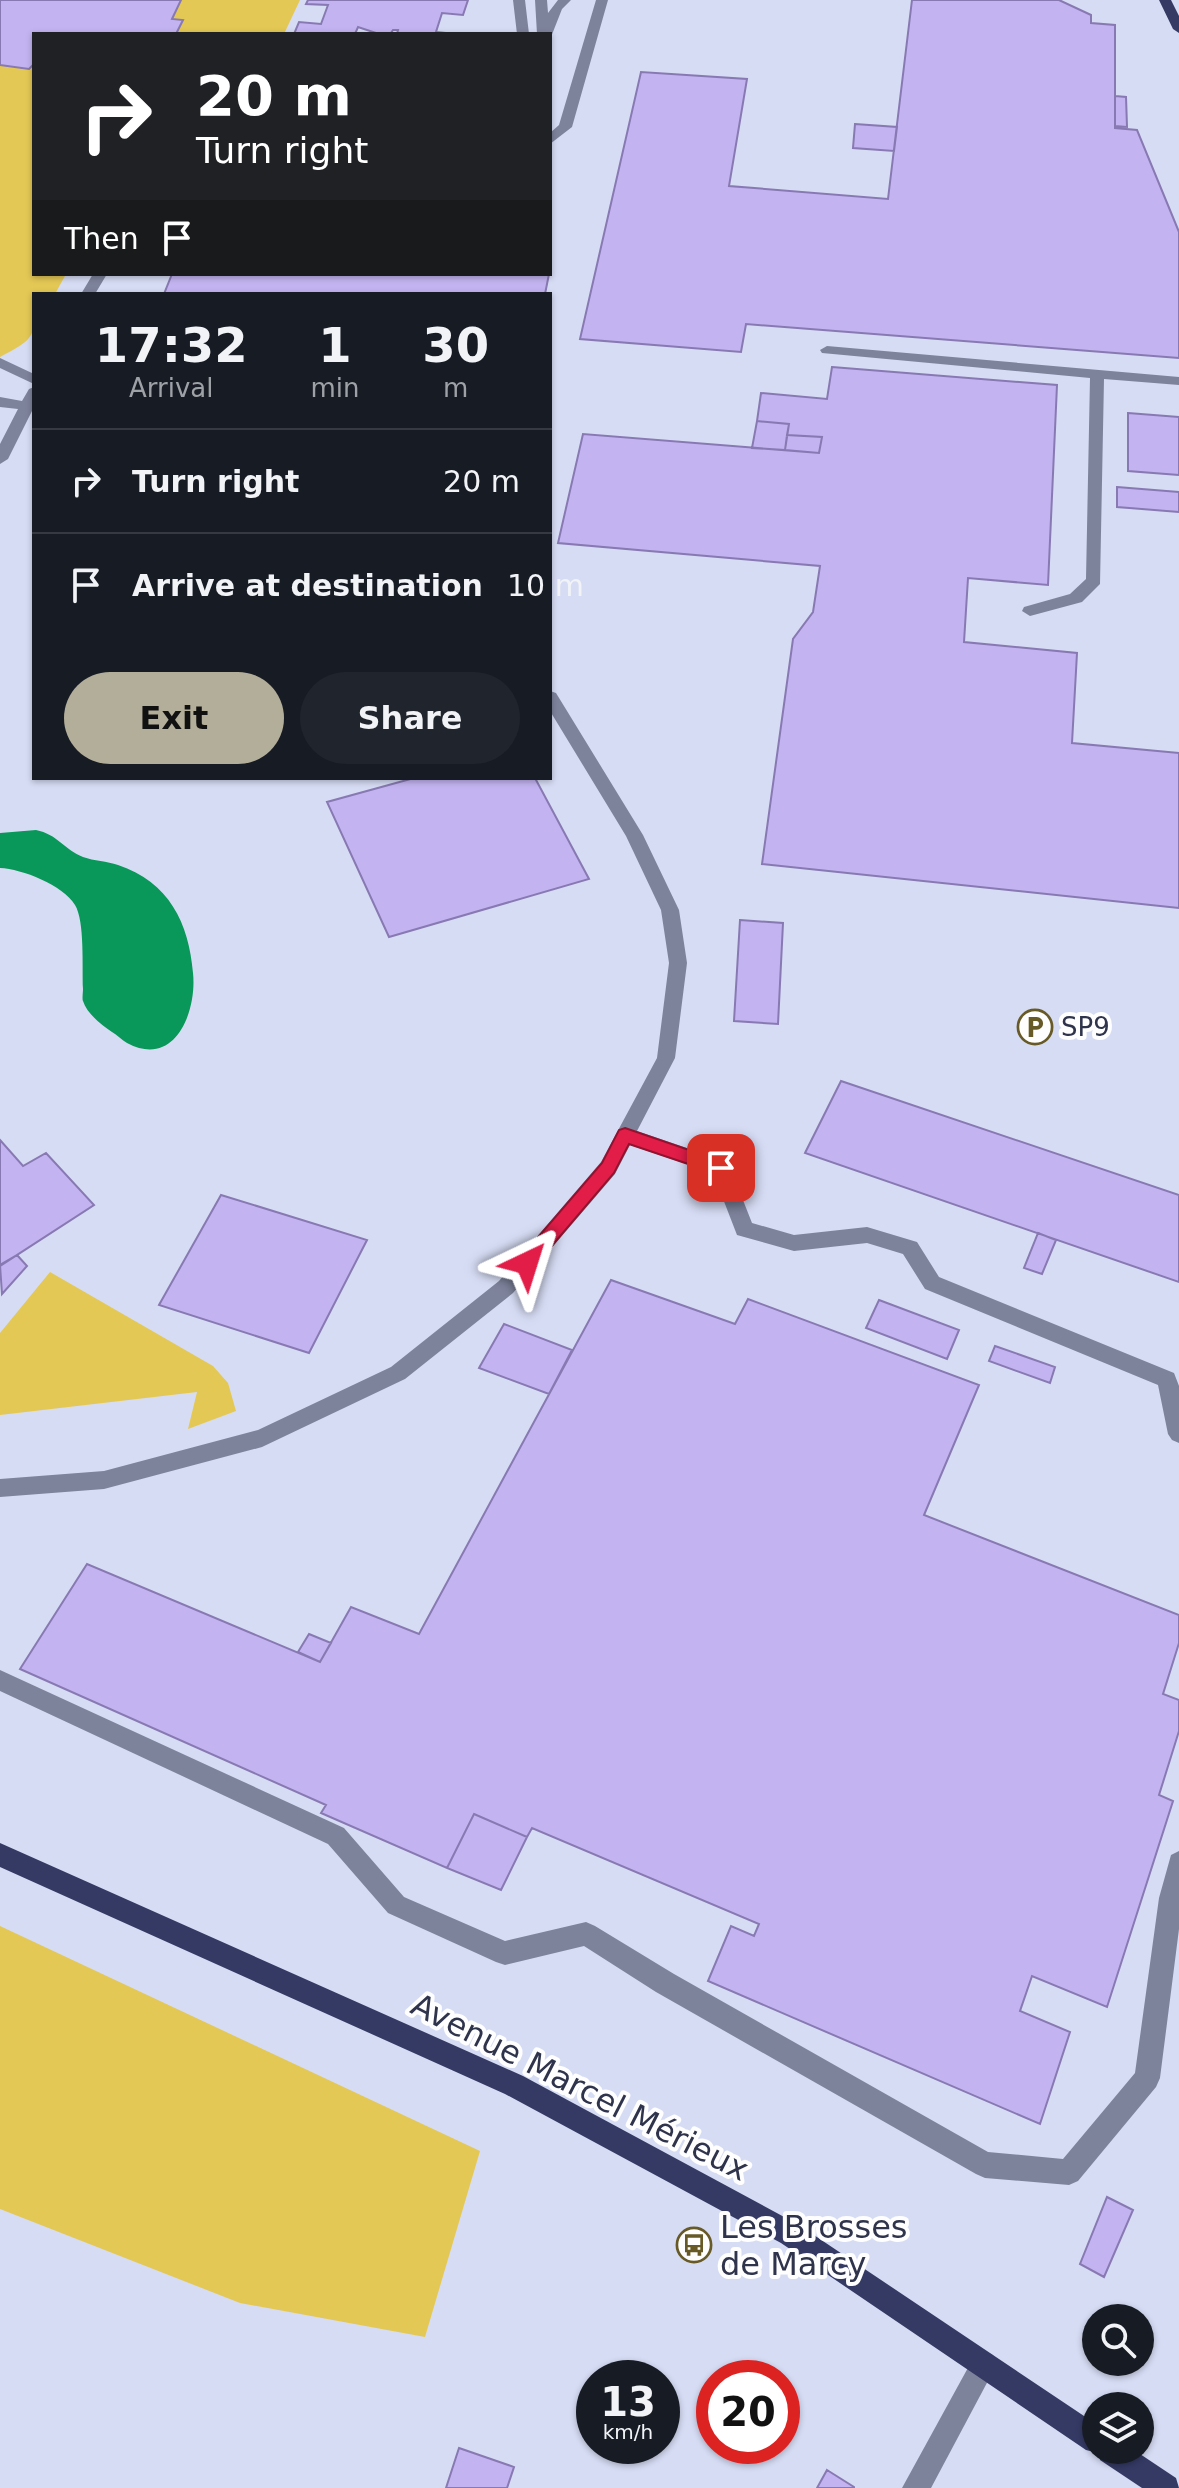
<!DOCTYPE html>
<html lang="en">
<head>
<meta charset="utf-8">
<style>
	:root { --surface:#171b24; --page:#20242c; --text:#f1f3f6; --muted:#9ea1a6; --line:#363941; --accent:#b3ae99 }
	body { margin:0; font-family:"DejaVu Sans",sans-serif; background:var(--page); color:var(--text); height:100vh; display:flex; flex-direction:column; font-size:30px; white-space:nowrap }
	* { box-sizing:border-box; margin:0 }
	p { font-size:26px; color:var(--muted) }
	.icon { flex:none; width:44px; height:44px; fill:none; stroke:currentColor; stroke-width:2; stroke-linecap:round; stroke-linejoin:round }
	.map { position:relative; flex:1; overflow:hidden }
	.sheet { position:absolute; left:32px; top:292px; width:520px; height:488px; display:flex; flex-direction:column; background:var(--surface); border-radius:0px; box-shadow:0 2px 6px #0004 }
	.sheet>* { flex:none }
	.guide { position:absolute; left:32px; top:32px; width:520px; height:244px; border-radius:0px; box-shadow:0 2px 6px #0004; background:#202124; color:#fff; overflow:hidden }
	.fabs { position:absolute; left:1082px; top:2304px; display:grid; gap:16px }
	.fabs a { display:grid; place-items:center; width:72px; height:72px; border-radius:50%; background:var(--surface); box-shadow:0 2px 6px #0004; font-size:40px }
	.speed { position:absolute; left:576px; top:2360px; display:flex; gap:16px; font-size:40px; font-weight:700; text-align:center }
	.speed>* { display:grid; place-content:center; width:104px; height:104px; border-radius:50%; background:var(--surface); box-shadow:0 2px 6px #0004; line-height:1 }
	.speed small { font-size:20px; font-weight:400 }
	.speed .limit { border:12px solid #d22; background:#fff; color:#111 }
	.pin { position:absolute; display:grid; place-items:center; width:68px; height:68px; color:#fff; margin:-34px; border-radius:16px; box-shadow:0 4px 12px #0006 }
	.me { position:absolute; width:88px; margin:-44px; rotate:41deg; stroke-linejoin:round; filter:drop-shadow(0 0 6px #0008) }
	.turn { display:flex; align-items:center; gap:28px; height:168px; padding:0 32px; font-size:36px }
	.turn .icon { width:104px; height:104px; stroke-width:2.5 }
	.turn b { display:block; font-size:56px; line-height:68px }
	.then { display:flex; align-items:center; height:76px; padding:0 32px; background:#0003; gap:16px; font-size:30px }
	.eta { display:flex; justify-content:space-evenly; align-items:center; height:136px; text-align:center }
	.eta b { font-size:48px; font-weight:700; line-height:56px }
	.primary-button { display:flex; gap:16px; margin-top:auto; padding:16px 32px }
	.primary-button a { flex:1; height:92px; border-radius:48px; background:var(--accent); color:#111; font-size:32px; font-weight:700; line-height:92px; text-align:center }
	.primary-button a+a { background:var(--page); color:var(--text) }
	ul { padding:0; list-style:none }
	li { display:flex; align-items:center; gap:24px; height:104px; padding:0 32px; border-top:2px solid var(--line) }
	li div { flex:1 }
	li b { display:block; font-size:30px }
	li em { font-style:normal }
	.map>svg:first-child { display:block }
	.green { fill:#e4c855 }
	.water { fill:#099859 }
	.building { fill:#c3b4f1; stroke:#8879b2; stroke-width:2 }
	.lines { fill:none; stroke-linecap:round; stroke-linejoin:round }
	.minor { fill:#7e839c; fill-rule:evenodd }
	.major { fill:#343a64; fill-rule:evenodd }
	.route { fill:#e11d48; stroke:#92132f; stroke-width:2 }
	.labels { text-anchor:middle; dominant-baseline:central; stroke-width:8; stroke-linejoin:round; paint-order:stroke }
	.poi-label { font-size:26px; fill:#2f344c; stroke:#fefefe; text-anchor:start }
	.near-street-label { font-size:32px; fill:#2f344c; stroke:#fefefe }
	.near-poi-label { font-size:32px; fill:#2f344c; stroke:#fefefe; text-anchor:start }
</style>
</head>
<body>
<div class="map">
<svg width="1179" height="2488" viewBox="0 0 1179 2488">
	<rect width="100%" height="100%" fill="#d6dcf4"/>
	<path class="green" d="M0,0H300L284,34H34V274H66L55,294H34C34,336 39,337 0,357Z
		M50,1272L213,1366L228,1383L236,1411L188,1429L197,1392L0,1415V1333Z
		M0,1926L480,2151L425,2337L240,2303L0,2209Z"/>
	<path class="water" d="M36,830C57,834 65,850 83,857C94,861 107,861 118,865C169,882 189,923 193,973C197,1010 176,1069 127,1043C122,1040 117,1035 112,1032C102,1025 87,1014 83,1001C82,999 83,992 83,989C82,969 85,921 75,905C63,885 22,869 0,868V833Z"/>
	<path class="building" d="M0,0H181L172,19L183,20L176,34H34V64L29,69L0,65Z
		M308,0H468L463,15L442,13L436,32L456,34H397L398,30H393L391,33H376L358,27L355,34H294L299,22L321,24L328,5L306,4Z
		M912,0H1059L1091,15V23L1115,25V128L1137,130L1179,232V358L746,324L741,352L580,339L641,72L747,79L729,186L888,199Z
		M1115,96L1126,97L1127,127L1115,126Z
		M855,124L897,127L894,151L853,148Z
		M172,274H549L545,294H164Z
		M832,367L1057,385L1048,585L968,578L964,642L1077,653L1072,743L1179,753V908L762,864L793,639L813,612L820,566L558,543L583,434L819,453L822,437L787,435L789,424L757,421L761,393L827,399Z
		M1128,413L1179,417V475L1128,471Z
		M757,421L789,424L785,450L752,448Z
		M787,435L822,437L819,453L785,450Z
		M1117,487L1179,492V512L1117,507Z
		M414,778H535L589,879L389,937L327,802Z
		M740,920L783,923L778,1024L734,1021Z
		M841,1081L1179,1195V1282L805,1153Z
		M0,1140L23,1166L46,1153L94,1205L0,1266Z
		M221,1195L367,1240L309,1353L159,1305Z
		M1038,1233L1056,1240L1042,1274L1024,1268Z
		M17,1255L27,1266L2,1294L0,1265Z
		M611,1280L735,1324L748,1299L979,1385L924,1515L1179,1615V1643L1163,1694L1179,1700V1731L1159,1795L1173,1801L1107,2007L1032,1976L1020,2011L1070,2032L1040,2124L708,1981L731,1926L754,1936L759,1924L532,1828L527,1837L474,1814L447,1868L321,1813L326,1805L20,1669L87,1564L320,1662L351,1607L419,1634Z
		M879,1300L959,1330L947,1359L866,1328Z
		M504,1324L572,1350L549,1394L479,1368Z
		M995,1346L1055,1367L1050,1383L989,1361Z
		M309,1634L331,1643L320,1662L298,1652Z
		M474,1814L527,1837L501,1890L447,1868Z
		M1107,2197L1133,2210L1104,2277L1080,2264Z
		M459,2448L514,2467L507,2488H446Z
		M827,2470L854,2487V2488H817Z"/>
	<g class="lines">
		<path class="minor" d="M513,0H525L529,34H517Z
			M535,0H547L548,13L558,0H571L562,9L551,37L537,34Z
			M596,0H608L572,127L550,144V133L559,125Z
			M93,274H107L95,294H81Z
			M827,346L1179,377V385L1104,379L1100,584L1082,602L1030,616L1022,611L1024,607L1070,594L1086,579L1090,378L822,353L820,350Z
			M0,358L34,374V384L0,368Z
			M34,387V407L8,459L0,464V444L18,409L0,407V397L22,401L29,389Z
			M550,691L556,693L643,835L679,910L687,963L675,1058L637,1131L728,1162L752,1223L794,1235L867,1227L917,1242L939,1277L1174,1373L1179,1386V1443L1172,1440L1168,1434L1158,1385L925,1289L903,1254L867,1243L794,1251L737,1235L713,1173L630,1145L615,1174L513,1293L405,1379L262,1447L104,1489L0,1497V1479L104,1471L258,1430L391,1367L499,1281L601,1162L657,1058L669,963L661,910L626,836L550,711Z
			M0,1670L344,1828L404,1897L505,1941L586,1922L595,1926L674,1974L988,2152L1063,2159L1135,2073L1159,1898L1171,1855L1179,1851V1929L1160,2078L1156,2087L1078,2181L1069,2185L985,2178L976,2174L656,1992L584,1946L505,1965L496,1962L388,1913L328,1844L0,1691Z
			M984,2351L993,2355L997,2364L931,2488H902L975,2355Z"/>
		<path class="major" d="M1159,0H1171L1179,16V33L1173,29Z
			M0,1843L523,2076L799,2225L1096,2424V2450H1134L1176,2478L1179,2488H1142L1100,2460L1098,2453L1086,2450L781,2243L505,2094L0,1867Z"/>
	</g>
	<path class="route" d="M625,1128L727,1163L729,1168L721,1175L629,1144L614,1173L533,1268H520L518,1263L520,1258L602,1163L619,1130Z"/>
	<defs>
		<g id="parking-ring" transform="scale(1.8)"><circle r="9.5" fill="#fefefe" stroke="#675a27" stroke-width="1.5"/><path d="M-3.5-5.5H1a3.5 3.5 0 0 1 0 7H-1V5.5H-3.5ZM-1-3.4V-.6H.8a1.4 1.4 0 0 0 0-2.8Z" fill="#675a27"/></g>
		<g id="bus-ring" transform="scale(1.8)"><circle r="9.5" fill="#fefefe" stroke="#675a27" stroke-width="1.5"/><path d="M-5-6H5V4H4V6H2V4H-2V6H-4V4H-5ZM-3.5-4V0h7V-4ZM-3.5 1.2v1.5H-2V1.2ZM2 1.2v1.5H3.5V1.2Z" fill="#675a27"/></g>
	</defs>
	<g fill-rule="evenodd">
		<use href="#parking-ring" x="1035" y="1027"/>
		<use href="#bus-ring" x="694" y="2245"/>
	</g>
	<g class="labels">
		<g class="poi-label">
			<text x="1061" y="1027">SP9</text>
		</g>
		<g class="near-street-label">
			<text transform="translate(580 2087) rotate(27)">Avenue Marcel Mérieux</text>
		</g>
		<g class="near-poi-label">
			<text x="720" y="2227">Les Brosses<tspan x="720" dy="37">de Marcy</tspan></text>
		</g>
	</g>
</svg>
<div class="fabs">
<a><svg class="icon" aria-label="search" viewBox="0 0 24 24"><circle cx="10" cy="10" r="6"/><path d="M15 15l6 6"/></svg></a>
<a><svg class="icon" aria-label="layers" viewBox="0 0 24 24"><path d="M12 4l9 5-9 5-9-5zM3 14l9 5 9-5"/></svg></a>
</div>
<div class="speed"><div>13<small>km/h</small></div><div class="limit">20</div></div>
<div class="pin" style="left:721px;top:1168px;background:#d93025"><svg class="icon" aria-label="arrive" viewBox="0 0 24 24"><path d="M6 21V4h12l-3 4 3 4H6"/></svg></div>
<svg class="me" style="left:527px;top:1263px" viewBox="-20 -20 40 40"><path d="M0-17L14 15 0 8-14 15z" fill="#e11d48" stroke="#fff" stroke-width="4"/></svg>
<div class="guide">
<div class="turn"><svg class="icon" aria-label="right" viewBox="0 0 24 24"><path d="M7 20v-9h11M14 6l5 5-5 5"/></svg><div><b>20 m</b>Turn right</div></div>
<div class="then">Then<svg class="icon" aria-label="arrive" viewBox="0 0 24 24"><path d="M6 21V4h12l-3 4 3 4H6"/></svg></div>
</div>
<section class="sheet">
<div class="eta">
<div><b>17:32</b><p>Arrival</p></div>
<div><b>1</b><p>min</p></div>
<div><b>30</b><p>m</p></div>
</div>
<ul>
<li><svg class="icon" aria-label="right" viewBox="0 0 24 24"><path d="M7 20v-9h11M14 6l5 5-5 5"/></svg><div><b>Turn right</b></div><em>20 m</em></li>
<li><svg class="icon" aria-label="arrive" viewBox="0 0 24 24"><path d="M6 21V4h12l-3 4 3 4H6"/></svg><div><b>Arrive at destination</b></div><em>10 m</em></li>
</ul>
<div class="primary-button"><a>Exit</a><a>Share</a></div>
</section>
</div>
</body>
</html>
